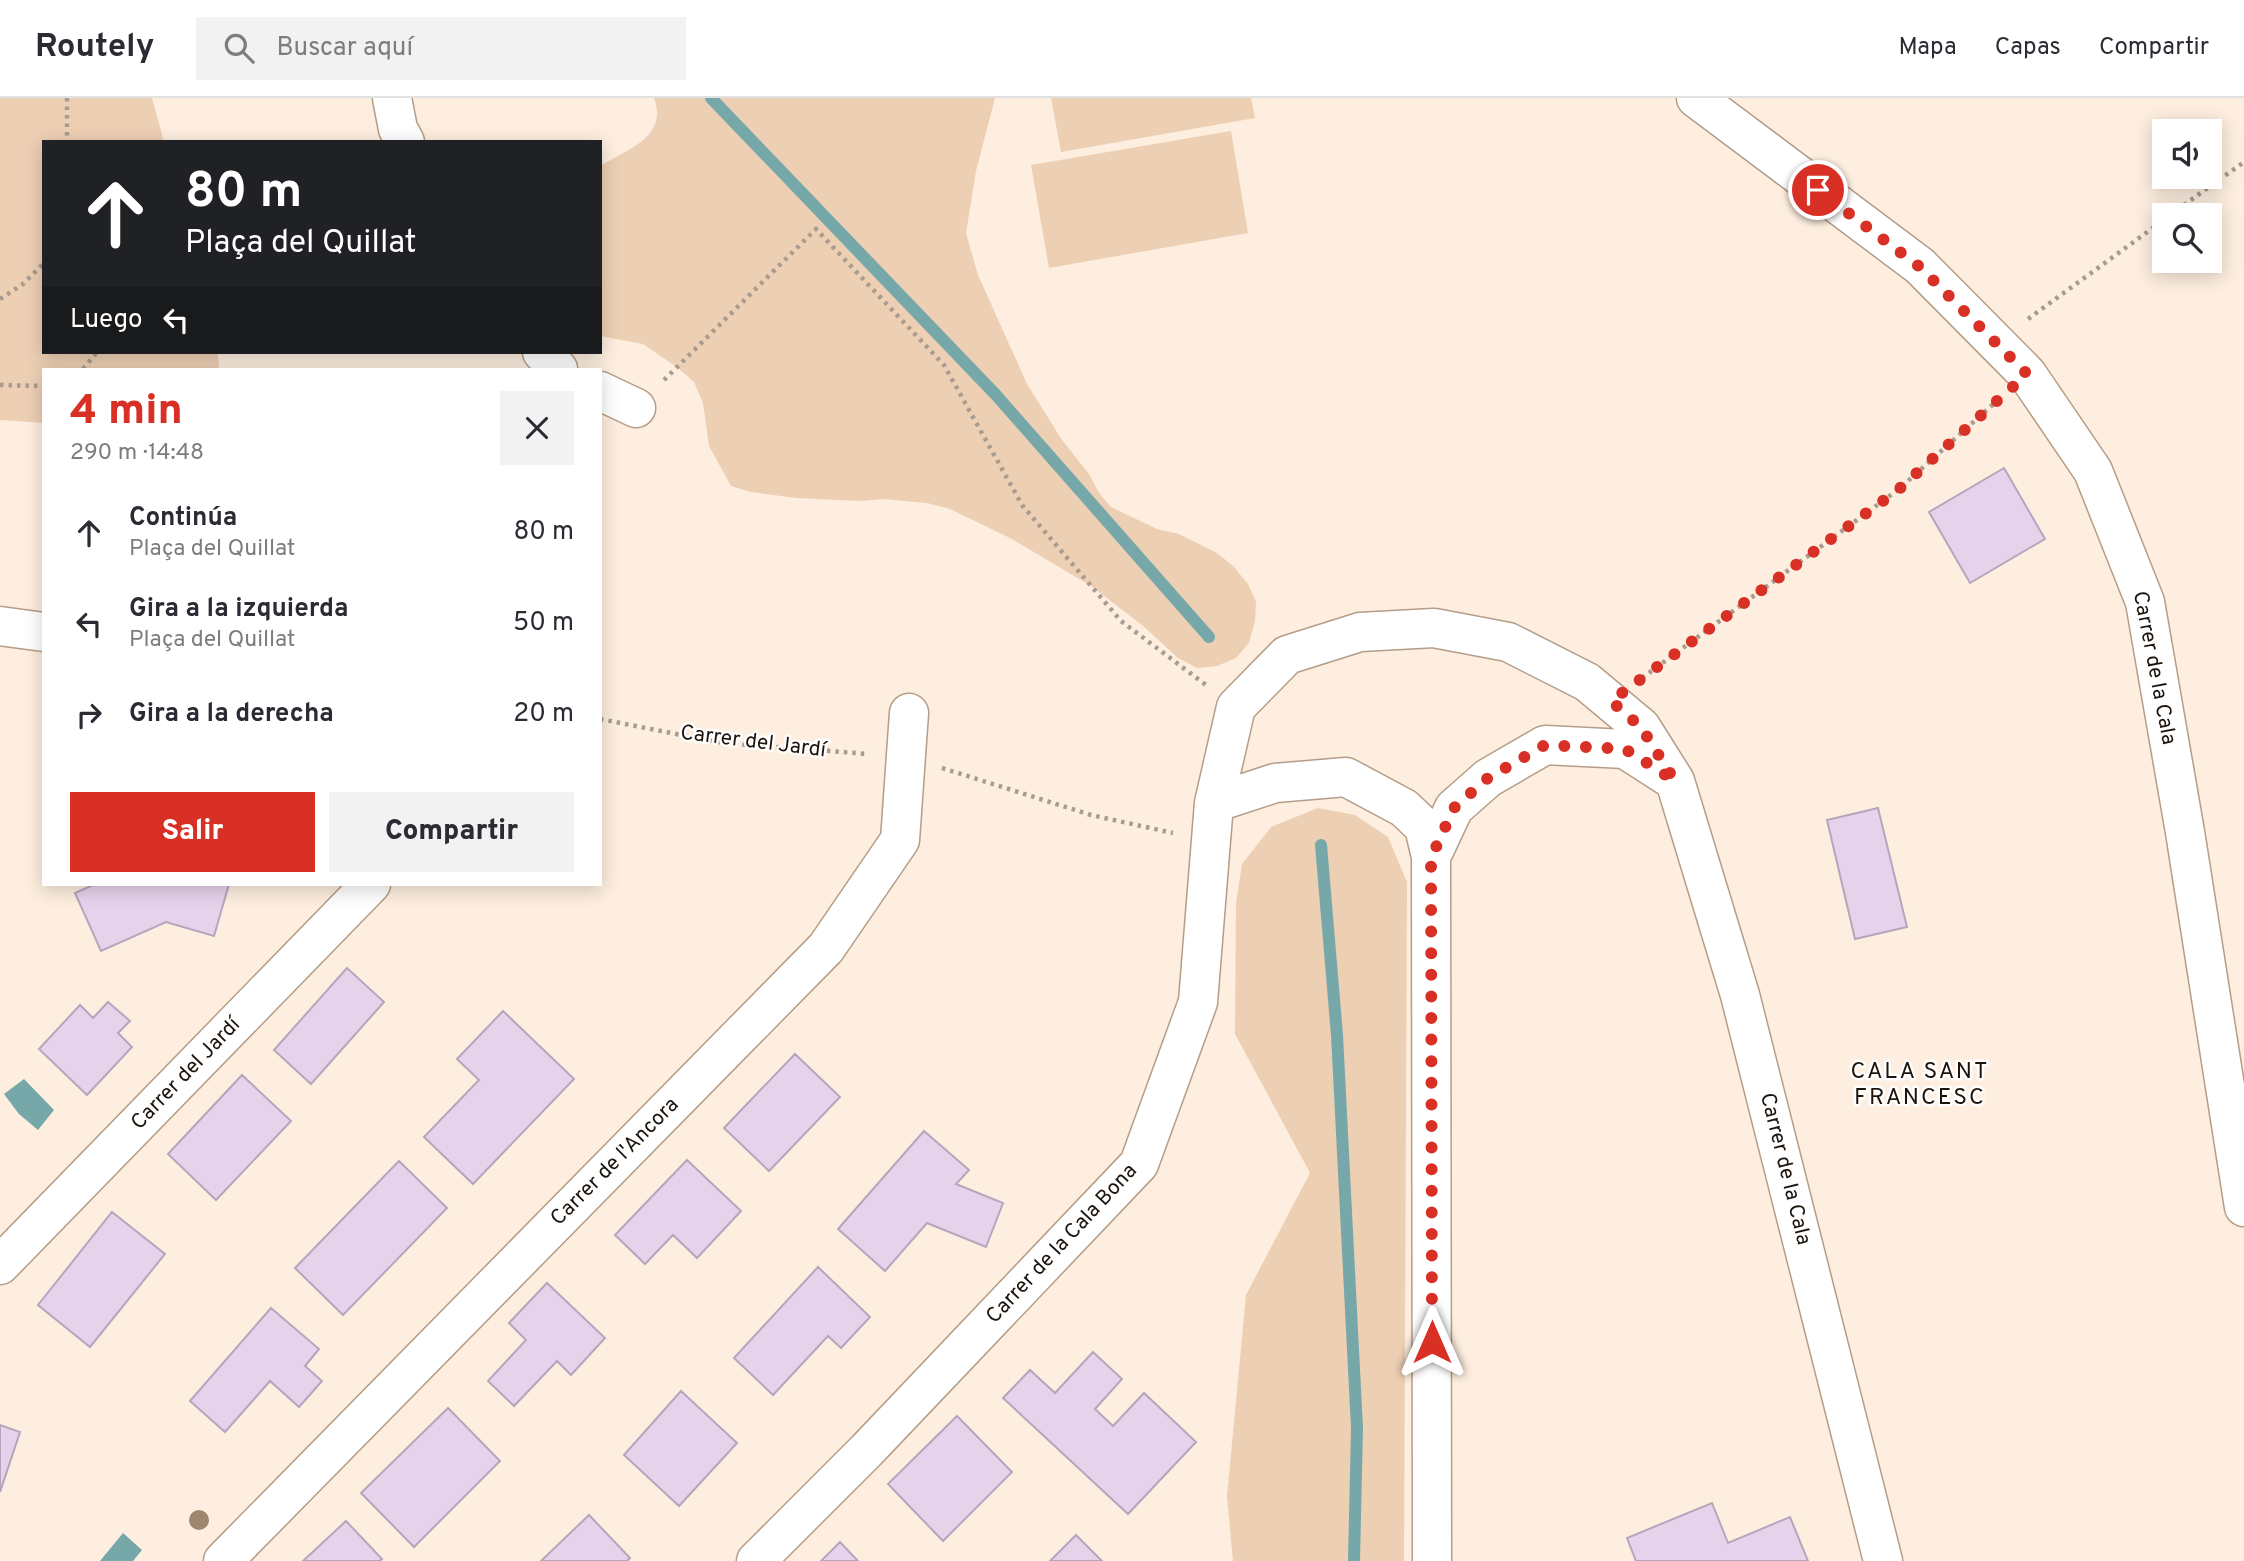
<!DOCTYPE html>
<html lang="es">
<head>
<meta charset="utf-8">
<style>
	:root { --surface:#fff; --page:#f2f2f3; --text:#2b2b33; --muted:#7c7c81; --line:#e1e1e2; --accent:#d93025 }
	body { margin:0; font-family:Overpass,sans-serif; background:var(--page); color:var(--text); height:100vh; display:flex; flex-direction:column; font-size:26px; white-space:nowrap }
	* { box-sizing:border-box; margin:0 }
	p { font-size:23px; color:var(--muted) }
	.icon { flex:none; width:38px; height:38px; fill:none; stroke:currentColor; stroke-width:2; stroke-linecap:round; stroke-linejoin:round }
	.map { position:relative; flex:1; overflow:hidden }
	.drawer { position:absolute; left:42px; top:270px; width:560px; height:518px; display:flex; flex-direction:column; background:var(--surface); border-radius:0px; box-shadow:0 4px 18px #0003 }
	.drawer>* { flex:none }
	.guide { position:absolute; left:42px; top:42px; width:560px; height:214px; border-radius:0px; box-shadow:0 4px 18px #0003; background:#202124; color:#fff; overflow:hidden }
	.controls { position:absolute; left:2152px; top:21px; display:grid; gap:14px }
	.controls a { display:grid; place-items:center; width:70px; height:70px; border-radius:0px; background:var(--surface); box-shadow:0 4px 18px #0003; font-size:35px }
	.pin { position:absolute; display:grid; place-items:center; width:60px; height:60px; color:#fff; margin:-30px; border:4px solid #fff; border-radius:50%; box-shadow:0 2px 7px #0007 }
	.me { position:absolute; width:77px; margin:-38px; rotate:0deg; stroke-linejoin:round; filter:drop-shadow(0 0 5px #0008) }
	.turn { display:flex; align-items:center; gap:24px; height:147px; padding:0 28px; font-size:32px }
	.turn .icon { width:91px; height:91px; stroke-width:2.5 }
	.turn b { display:block; font-size:49px; line-height:60px }
	.then { display:flex; align-items:center; height:66px; padding:0 28px; background:#0003; gap:14px; font-size:26px }
	.round { display:grid; place-items:center; flex:none; width:74px; height:74px; border-radius:0px; background:var(--page) }
	.overview { display:flex; align-items:center; justify-content:space-between; height:119px; padding:0 28px }
	h1 { font-size:42px; font-weight:800; line-height:52px; color:var(--accent) }
	.primary-button { display:flex; gap:14px; margin-top:auto; padding:14px 28px }
	.primary-button a { flex:1; height:80px; border-radius:0px; background:var(--accent); color:#fff; font-size:28px; font-weight:800; line-height:80px; text-align:center }
	.primary-button a+a { background:var(--page); color:var(--text) }
	ul { padding:0; list-style:none }
	li { display:flex; align-items:center; gap:21px; height:91px; padding:0 28px }
	li div { flex:1 }
	li b { display:block; font-size:26px }
	li em { font-style:normal }
	header { display:flex; align-items:center; gap:42px; box-sizing:border-box; height:98px; padding:0 35px; background:var(--surface); border-bottom:2px solid var(--line) }
	header strong { font-size:33px }
	nav { display:flex; gap:38px; margin-inline-start:auto; font-size:24px }
	.search { width:490px; height:63px; background:var(--page); display:flex; align-items:center; gap:18px; box-sizing:border-box; padding:0 24px; border-radius:0px; color:var(--muted); font-size:26px }
	.map>svg:first-child { display:block }
	.green { fill:#edcfb4 }
	.water { fill:#76a8a9 }
	.lines { fill:none; stroke-linecap:round; stroke-linejoin:round }
	.stream { stroke:#76a8a9; stroke-width:12 }
	.building { fill:#e7d2ec; stroke:#b8a4bd; stroke-width:2 }
	.minor-casing { stroke:#b59d87; stroke-width:41 }
	.path { stroke:#a89b8f; stroke-width:4.5; stroke-dasharray:3.5 5; stroke-linecap:butt }
	.minor { stroke:#fff; stroke-width:38 }
	.tree { fill:#9e866c }
	.route { stroke:#d93025; stroke-width:12; stroke-dasharray:0 21.6 }
	.labels { text-anchor:middle; dominant-baseline:central; stroke-width:5; stroke-linejoin:round; paint-order:stroke }
	.street-label { font-size:21px; fill:#1c130b; stroke:#fefefe }
	.neighbourhood-label { font-size:23px; letter-spacing:2px; fill:#1c130b; stroke:#fefefe }
</style>
</head>
<body>
<header>
<strong>Routely</strong>
<div class="search"><svg class="icon" aria-label="search" viewBox="0 0 24 24"><circle cx="10" cy="10" r="6"/><path d="M15 15l6 6"/></svg>Buscar aquí</div>
<nav><a>Mapa</a><a>Capas</a><a>Compartir</a></nav>
</header>
<div class="map">
<svg width="2244" height="1463" viewBox="0 0 2244 1463">
	<rect width="100%" height="100%" fill="#fdeedf"/>
	<path class="green" d="M0,0H152L164,44H44V254H218L219,271H44V325L0,322Z
		M654,0H995L976,73L966,135L978,177L1027,286L1062,342L1089,376L1099,395L1111,409L1157,431L1179,436L1217,455L1233,468L1248,486L1256,504L1255,523L1249,545L1236,560L1217,568L1197,570L1178,560L1142,527L1091,488L1012,441L950,411L927,405L883,401L861,403L796,400L751,394L731,388L709,348L703,305L694,284L678,270L643,246L600,238V68C626,52 669,39 654,0Z
		M1051,0H1251L1255,20L1061,54Z
		M1231,33L1248,135L1049,170L1031,67Z
		M1318,710L1355,717L1388,739L1407,784L1404,1463H1233L1227,1398L1246,1197L1310,1075L1235,936L1236,805L1242,766L1271,729Z"/>
	<path class="water" d="M24,981L54,1012L38,1032L19,1016L4,996Z
		M123,1435L142,1452L133,1463H100Z"/>
	<g class="lines">
		<path class="stream" d="M711,0L996,297L1209,539
			M1321,747L1337,937L1357,1330L1354,1463"/>
	</g>
	<path class="building" d="M2004,370L2045,441L1970,485L1929,414Z
		M1878,710L1907,829L1855,841L1827,722Z
		M95,786H229L214,838L166,824L101,853L75,795Z
		M347,870L384,904L311,986L274,952Z
		M108,904L130,923L118,935L132,949L87,997L39,951L80,907L93,920Z
		M503,913L574,981L473,1086L424,1039L479,982L457,961Z
		M795,956L840,999L769,1073L724,1030Z
		M242,977L291,1023L216,1102L168,1056Z
		M924,1033L969,1072L956,1086L1003,1105L986,1149L927,1125L885,1173L838,1131Z
		M687,1062L741,1113L697,1160L673,1137L645,1166L615,1137Z
		M399,1063L447,1110L343,1217L295,1170Z
		M112,1114L165,1156L90,1249L38,1207Z
		M818,1169L870,1219L841,1250L828,1238L773,1297L734,1260Z
		M547,1185L605,1240L571,1277L557,1263L514,1308L488,1283L526,1242L509,1225Z
		M271,1210L319,1251L305,1268L322,1283L299,1309L270,1283L225,1334L190,1303Z
		M1093,1254L1122,1281L1095,1311L1113,1328L1144,1295L1196,1344L1128,1416L1003,1300L1030,1272L1055,1295Z
		M681,1293L737,1345L679,1408L624,1357Z
		M448,1310L500,1363L414,1449L361,1395Z
		M957,1318L1012,1374L943,1443L888,1386Z
		M0,1327L20,1334L0,1394Z
		M1712,1405L1728,1445L1790,1419L1808,1463H1636L1627,1440Z
		M589,1417L630,1460L627,1463H541Z
		M346,1423L382,1461L380,1463H303Z
		M1076,1437L1102,1463H1050Z
		M840,1444L858,1463H821Z"/>
	<g class="lines">
		<g class="minor-casing">
			<path id="minor" d="M392,0L398,31L405,44
				M1696,0L1920,168L2027,276L2093,373L2145,504L2185,734L2244,1109
				M542,254L558,271
				M600,293L636,310
				M0,528L44,534
				M1214,705L1275,685L1346,679L1404,710L1424,729L1431,759L1432,1463
				M1431,759L1454,710L1488,680L1545,647L1625,651L1667,678
				M0,1167L371,786
				M223,1463L826,850L900,742L909,615
				M756,1463L867,1352L1139,1066L1198,904L1214,705L1236,609L1287,557L1360,534L1434,530L1508,544L1587,584L1641,629L1675,683L1740,897L1883,1463"/>
		</g>
		<path class="path" d="M67,0V44
			M2170,117L2244,64
			M0,201L23,186L44,165
			M2028,221L2165,121
			M83,271L97,254
			M664,282L816,131L944,267L1022,407L1121,523L1206,587
			M0,287L44,288
			M1642,580L1899,391L1999,301
			M600,621L722,645L869,656
			M942,670L1091,717L1173,735"/>
		<use href="#minor" class="minor"/>
	</g>
	<circle class="tree" cx="199" cy="1422" r="10"/>
	<g class="lines">
		<path class="route" d="M1432,1244L1431,760L1454,710L1488,680L1545,647L1625,651L1675,683L1641,629L1611,603L1899,391L2027,276L1920,169L1818,92"/>
	</g>
	<g class="labels">
		<g class="street-label">
			<text transform="translate(2154 570) rotate(79)">Carrer de la Cala</text>
			<text transform="translate(753 644) rotate(7)">Carrer del Jardí</text>
			<text transform="translate(186 976) rotate(-46)">Carrer del Jardí</text>
			<text transform="translate(615 1064) rotate(-45)">Carrer de l'Ancora</text>
			<text transform="translate(1785 1071) rotate(76)">Carrer de la Cala</text>
			<text transform="translate(1062 1146) rotate(-47)">Carrer de la Cala Bona</text>
		</g>
		<g class="neighbourhood-label">
			<text x="1920" y="974">CALA SANT<tspan x="1920" dy="26">FRANCESC</tspan></text>
		</g>
	</g>
</svg>
<div class="controls">
<a><svg class="icon" aria-label="sound" viewBox="0 0 24 24"><path d="M4 9h4l5-4v14l-5-4H4zM17 9q2 3 0 6"/></svg></a>
<a><svg class="icon" aria-label="search" viewBox="0 0 24 24"><circle cx="10" cy="10" r="6"/><path d="M15 15l6 6"/></svg></a>
</div>
<div class="pin" style="left:1818px;top:92px;background:#d93025"><svg class="icon" aria-label="arrive" viewBox="0 0 24 24"><path d="M6 21V4h12l-3 4 3 4H6"/></svg></div>
<svg class="me" style="left:1432px;top:1244px" viewBox="-20 -20 40 40"><path d="M0-17L14 15 0 8-14 15z" fill="#d93025" stroke="#fff" stroke-width="4"/></svg>
<div class="guide">
<div class="turn"><svg class="icon" aria-label="ahead" viewBox="0 0 24 24"><path d="M12 20V5M6 11l6-6 6 6"/></svg><div><b>80 m</b>Plaça del Quillat</div></div>
<div class="then">Luego<svg class="icon" aria-label="left" viewBox="0 0 24 24"><path d="M17 20v-9H6M10 6l-5 5 5 5"/></svg></div>
</div>
<section class="drawer">
<div class="overview"><div><h1>4 min</h1><p>290 m · 14:48</p></div><a class="round"><svg class="icon" aria-label="close" viewBox="0 0 24 24"><path d="M6 6l12 12M18 6L6 18"/></svg></a></div>
<ul>
<li><svg class="icon" aria-label="ahead" viewBox="0 0 24 24"><path d="M12 20V5M6 11l6-6 6 6"/></svg><div><b>Continúa</b><p>Plaça del Quillat</p></div><em>80 m</em></li>
<li><svg class="icon" aria-label="left" viewBox="0 0 24 24"><path d="M17 20v-9H6M10 6l-5 5 5 5"/></svg><div><b>Gira a la izquierda</b><p>Plaça del Quillat</p></div><em>50 m</em></li>
<li><svg class="icon" aria-label="right" viewBox="0 0 24 24"><path d="M7 20v-9h11M14 6l5 5-5 5"/></svg><div><b>Gira a la derecha</b></div><em>20 m</em></li>
</ul>
<div class="primary-button"><a>Salir</a><a>Compartir</a></div>
</section>
</div>
</body>
</html>
